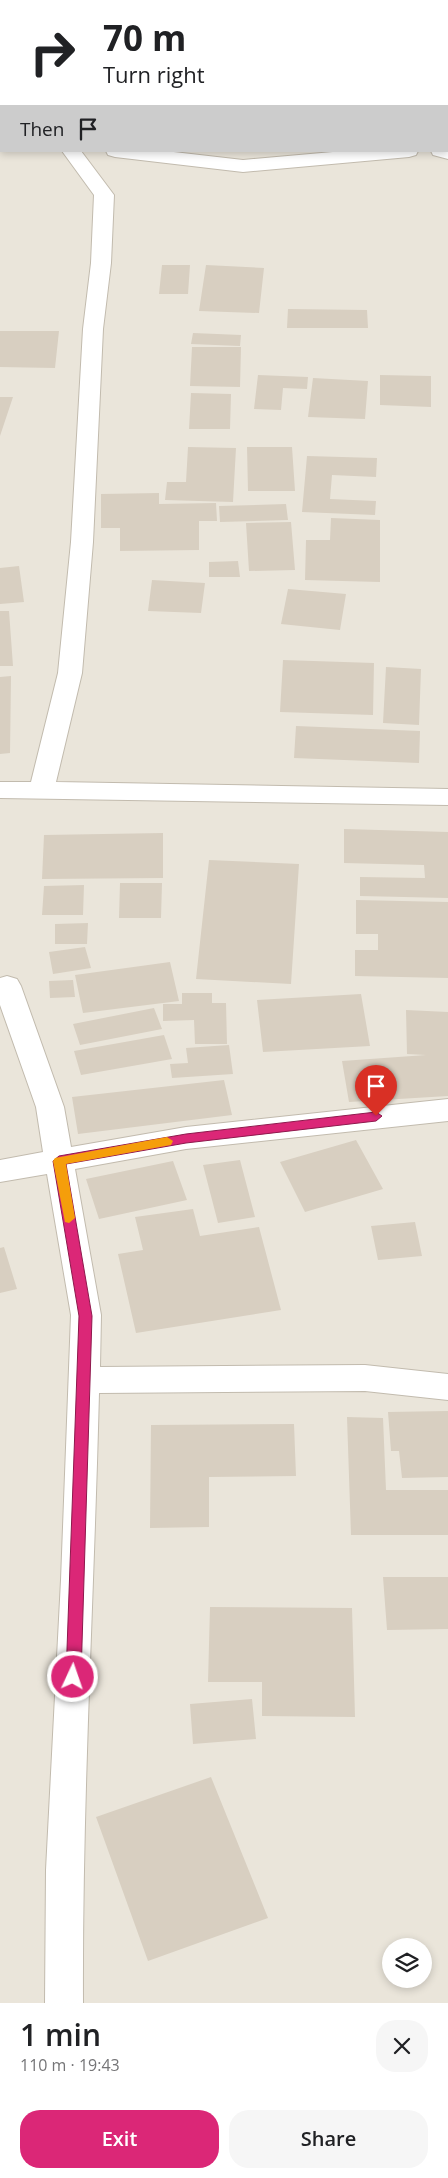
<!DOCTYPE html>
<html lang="en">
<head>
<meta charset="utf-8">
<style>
	:root { --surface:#fff; --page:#f6f6f6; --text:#202124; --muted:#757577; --accent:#db2777 }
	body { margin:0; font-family:"Open Sans",sans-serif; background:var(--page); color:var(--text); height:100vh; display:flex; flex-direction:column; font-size:19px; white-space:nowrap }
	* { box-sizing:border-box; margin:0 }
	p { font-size:16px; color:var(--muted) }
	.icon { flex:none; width:28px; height:28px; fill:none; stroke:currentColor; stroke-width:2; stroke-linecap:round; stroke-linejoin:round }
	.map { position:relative; height:2003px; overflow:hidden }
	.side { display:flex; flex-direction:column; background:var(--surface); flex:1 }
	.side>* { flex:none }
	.hud { position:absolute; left:0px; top:0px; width:449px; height:152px; box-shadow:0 2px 8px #0003; background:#fff; color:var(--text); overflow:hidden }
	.tools { position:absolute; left:382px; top:1938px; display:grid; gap:10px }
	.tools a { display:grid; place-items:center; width:50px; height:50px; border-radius:50%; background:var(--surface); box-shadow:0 2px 8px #0003; font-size:25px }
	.pin { position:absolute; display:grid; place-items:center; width:42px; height:42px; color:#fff; margin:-51px -21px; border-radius:50% 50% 50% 0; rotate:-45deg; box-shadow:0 0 5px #0007 }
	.pin .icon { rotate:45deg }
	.me { position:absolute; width:55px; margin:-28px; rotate:3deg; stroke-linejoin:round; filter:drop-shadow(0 0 4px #0008) }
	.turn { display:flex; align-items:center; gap:18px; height:105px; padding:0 20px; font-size:22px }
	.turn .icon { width:65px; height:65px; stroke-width:2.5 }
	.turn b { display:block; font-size:35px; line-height:42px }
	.then { display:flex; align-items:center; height:48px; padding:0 20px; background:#0003; gap:10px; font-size:19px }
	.round { display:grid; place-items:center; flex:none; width:52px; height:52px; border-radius:20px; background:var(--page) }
	.overview { display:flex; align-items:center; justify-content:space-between; height:85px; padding:0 20px }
	h1 { font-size:30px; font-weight:600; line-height:38px }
	.button { display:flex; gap:10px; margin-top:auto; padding:10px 20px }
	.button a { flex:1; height:58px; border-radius:20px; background:var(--accent); color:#fff; font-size:20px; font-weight:600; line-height:58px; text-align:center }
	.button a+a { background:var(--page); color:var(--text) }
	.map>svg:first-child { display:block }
	.residential { fill:#eae5da; fill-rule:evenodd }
	.building { fill:#d8cfc1 }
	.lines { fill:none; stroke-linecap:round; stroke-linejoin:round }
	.minor-casing { stroke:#c2bbae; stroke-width:2 }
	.minor { fill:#fff; fill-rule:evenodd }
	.route { fill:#db2777; stroke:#8e194d }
	.slow { fill:#f59e0b }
</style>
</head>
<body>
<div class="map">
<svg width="448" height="2003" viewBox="0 0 448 2003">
	<rect width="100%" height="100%" fill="#f6f3ec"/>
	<path class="residential" d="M0,0H448V2003H0ZM1,1H448V151H1ZM391,1946H424V1979H391Z"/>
	<path class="building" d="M162,265H190L188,294H159Z
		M206,265L264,268L259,313L199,311Z
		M288,309L367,310L368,328H287Z
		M0,331H59L55,368L0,367Z
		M193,333L241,335L240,346L191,344Z
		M192,347H241L240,387L190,386Z
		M258,375L308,377L307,389L283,388L281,410L254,409Z
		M380,375L431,376V407L380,405Z
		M313,378L368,381L365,419L308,417Z
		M191,393L231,394L230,429H189Z
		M0,397H13L0,436Z
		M188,447L236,448L233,502L165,500L167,482H186Z
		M247,447H292L295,491H248Z
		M307,456L377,458L376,477L332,475L330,499L376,501L375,515L302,512Z
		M159,493V504L216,503L217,521H199V550L120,551V528H101V494Z
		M286,504L288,520L220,522L219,506Z
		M331,518L380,520V582L305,580L306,540H330Z
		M291,522L295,570L249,571L246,523Z
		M238,561L240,577H209V562Z
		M19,566L24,602L0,604V568Z
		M152,580L205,583L201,613L148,611Z
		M288,589L346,594L340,630L281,624Z
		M0,611H9L13,666H0Z
		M283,660L374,663L373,715L280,712Z
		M386,667L421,669L419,725L383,723Z
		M11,676L10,753L0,754V677Z
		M296,726L420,731L419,763L294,758Z
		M344,829L448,832V898L360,896V877L425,878L424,865L344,863Z
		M163,833V878L42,879L44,835Z
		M209,860L299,864L291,984L196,979Z
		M120,883H162L161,918H119Z
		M84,885L83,915H42L44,886Z
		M356,900L448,902V978L355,976V950H378V934H356Z
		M88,923L87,944H55V924Z
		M85,947L91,968L53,974L49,952Z
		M170,962L179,1001L83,1013L75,975Z
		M73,980L75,997L50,998L49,981Z
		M182,993H212V1003H226L227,1044H195L194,1020L163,1021V1004H182Z
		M361,994L370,1046L263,1052L257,1000Z
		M154,1008L162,1029L80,1045L73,1024Z
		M406,1010L448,1012V1096L349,1102L342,1061L426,1055L407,1054Z
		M164,1035L172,1059L81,1075L74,1051Z
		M229,1045L233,1074L172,1078L170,1064L188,1063L186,1048Z
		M224,1080L232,1115L78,1134L72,1097Z
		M356,1140L383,1189L305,1212L280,1162Z
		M240,1160L255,1217L218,1223L203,1165Z
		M173,1161L187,1200L99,1219L86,1179Z
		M193,1209L200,1236L259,1227L281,1310L136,1333L118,1254L143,1250L135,1217Z
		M415,1222L422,1256L378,1260L371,1226Z
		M4,1247L17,1289L0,1293V1248Z
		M448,1411V1477L402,1478L399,1451H391L388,1412Z
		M347,1417L383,1418L386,1490H448V1535H351Z
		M294,1424L296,1476L209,1477V1527L150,1528L151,1425Z
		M383,1577H448V1629L387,1630Z
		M210,1607L352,1608L355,1717L262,1716V1682H208Z
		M252,1699L256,1739L193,1744L190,1704Z
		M211,1777L268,1918L148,1961L96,1817Z"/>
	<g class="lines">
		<g class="minor-casing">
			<path id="minor" d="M1,127V139L0,140V128Z
				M448,147V159L433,155L431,151H448Z
				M62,151H81L114,195L111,263L103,329L93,542L82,673L56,782L448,789V805L0,798V782H31L58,673L71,542L83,329L91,263L94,195Z
				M106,151H165L243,160L344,151H418L416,155L409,157L243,172L115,157L108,155Z
				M7,976L17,979L21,986L64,1107L71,1147L186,1127L448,1099V1121L186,1149L75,1169L101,1315L100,1367L365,1365L448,1374V1400L365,1391L99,1393C94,1596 82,1800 83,2003H45L46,1870L61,1580L71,1315L47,1174L0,1182V1160L43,1152L36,1107L0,1005V978Z"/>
		</g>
		<use href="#minor" class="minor"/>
	</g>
	<path class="route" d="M376,1112L382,1116L376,1121L186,1143L66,1164L92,1316L81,1677L78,1682L73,1683L68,1682L66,1677L79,1316L53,1161L59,1156L186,1134Z"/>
	<path class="slow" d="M167,1137L173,1141L171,1145L66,1164L75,1218L69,1223L65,1222L53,1161L55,1158Z"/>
</svg>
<div class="tools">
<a><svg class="icon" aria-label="layers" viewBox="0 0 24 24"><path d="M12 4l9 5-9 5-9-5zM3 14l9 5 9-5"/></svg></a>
</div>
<div class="pin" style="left:376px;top:1116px;background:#d93025"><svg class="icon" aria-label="arrive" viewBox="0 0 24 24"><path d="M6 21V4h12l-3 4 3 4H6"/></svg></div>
<svg class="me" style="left:73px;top:1677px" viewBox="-20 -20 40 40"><circle r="17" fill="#db2777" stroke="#fff" stroke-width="3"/><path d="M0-11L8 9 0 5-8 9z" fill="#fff"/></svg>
<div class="hud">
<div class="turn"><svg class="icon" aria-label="right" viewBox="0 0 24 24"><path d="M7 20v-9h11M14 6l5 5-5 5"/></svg><div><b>70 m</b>Turn right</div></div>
<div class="then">Then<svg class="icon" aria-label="arrive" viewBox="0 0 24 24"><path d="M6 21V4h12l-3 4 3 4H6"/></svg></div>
</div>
</div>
<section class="side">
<div class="overview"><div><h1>1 min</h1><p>110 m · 19:43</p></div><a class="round"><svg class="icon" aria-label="close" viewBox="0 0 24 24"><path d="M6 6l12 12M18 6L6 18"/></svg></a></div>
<div class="button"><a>Exit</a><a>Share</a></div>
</section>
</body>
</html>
